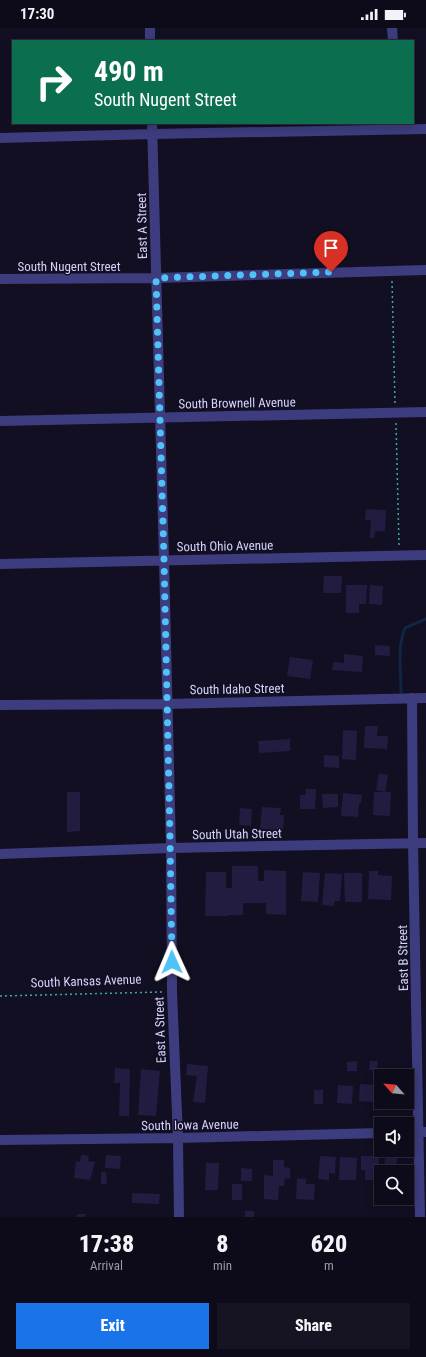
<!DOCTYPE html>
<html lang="en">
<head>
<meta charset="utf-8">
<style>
	:root { --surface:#0d0b19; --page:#161422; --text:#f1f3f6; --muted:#9a9ba2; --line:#2d2b38; --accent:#1a73e8 }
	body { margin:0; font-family:"Roboto Condensed",sans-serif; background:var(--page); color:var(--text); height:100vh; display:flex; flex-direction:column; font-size:15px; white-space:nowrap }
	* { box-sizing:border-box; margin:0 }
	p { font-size:13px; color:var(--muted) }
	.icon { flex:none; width:22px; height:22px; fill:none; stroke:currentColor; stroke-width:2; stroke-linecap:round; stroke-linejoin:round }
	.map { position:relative; height:1189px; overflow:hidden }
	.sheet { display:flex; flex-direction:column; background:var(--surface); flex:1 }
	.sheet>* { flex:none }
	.hud { position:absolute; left:12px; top:12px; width:402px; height:84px; border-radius:0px; box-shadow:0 2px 10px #0003,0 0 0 1px var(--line); background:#0b6e4f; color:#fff; overflow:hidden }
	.needle { width:26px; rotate:297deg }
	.controls { position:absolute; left:374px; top:1041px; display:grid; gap:8px }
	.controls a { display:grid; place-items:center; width:40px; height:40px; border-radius:0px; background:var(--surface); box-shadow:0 2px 10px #0003,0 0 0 1px var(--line); font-size:20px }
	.pin { position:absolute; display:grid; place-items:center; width:34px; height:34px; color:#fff; margin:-41px -17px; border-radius:50% 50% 50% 0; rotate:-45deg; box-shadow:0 0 4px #0007 }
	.pin .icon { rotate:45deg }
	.me { position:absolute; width:44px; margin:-22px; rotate:359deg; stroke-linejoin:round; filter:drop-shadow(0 0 3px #0008) }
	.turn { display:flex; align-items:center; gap:14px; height:84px; padding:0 16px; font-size:18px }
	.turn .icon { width:52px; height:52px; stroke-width:2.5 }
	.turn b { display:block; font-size:28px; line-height:34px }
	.eta { display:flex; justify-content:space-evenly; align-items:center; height:68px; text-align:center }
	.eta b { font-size:24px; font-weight:800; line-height:28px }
	.button { display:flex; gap:8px; margin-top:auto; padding:8px 16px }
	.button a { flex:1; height:46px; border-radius:0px; background:var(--accent); color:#fff; font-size:16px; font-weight:800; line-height:46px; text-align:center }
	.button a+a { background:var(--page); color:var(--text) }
	.status { display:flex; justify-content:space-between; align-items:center; height:28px; padding:0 20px; background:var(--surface); direction:ltr }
	.status svg { height:11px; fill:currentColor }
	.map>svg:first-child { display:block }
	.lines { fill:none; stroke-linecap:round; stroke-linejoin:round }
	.stream { stroke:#102544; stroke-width:3 }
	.building { fill:#231c41 }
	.path { stroke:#35ada3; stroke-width:1.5; stroke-dasharray:2 3; stroke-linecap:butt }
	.minor { stroke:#3d3c7e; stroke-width:10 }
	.route { stroke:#4fc3f7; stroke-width:7; stroke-dasharray:0 12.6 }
	.labels { text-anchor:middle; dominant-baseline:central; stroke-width:3; stroke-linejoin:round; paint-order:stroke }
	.street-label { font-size:13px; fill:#d5d1fd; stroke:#110f21 }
</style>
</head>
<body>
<div class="status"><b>17:30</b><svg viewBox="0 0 49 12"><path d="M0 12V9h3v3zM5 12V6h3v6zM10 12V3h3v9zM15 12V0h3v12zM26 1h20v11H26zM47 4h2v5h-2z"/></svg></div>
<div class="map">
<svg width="426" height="1189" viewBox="0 0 426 1189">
	<rect width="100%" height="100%" fill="#110f21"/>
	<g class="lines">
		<path class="stream" d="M401,664C401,644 397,619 405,600L426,591"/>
	</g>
	<path class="building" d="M366,481L386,482L385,503H375L374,510H370L371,492H365Z
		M324,548H342L341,565H323Z
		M346,557H367L366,576H359V585H346Z
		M370,557L383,558L382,577L369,576Z
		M375,617L390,618V628L375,627Z
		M344,626L363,628L362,644L332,642L333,634L344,635Z
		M290,629L313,632L310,651L287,648Z
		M365,698H378L377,708H388L387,721L364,720Z
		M343,702L357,703L356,732L342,731Z
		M290,711V723L259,725L258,713Z
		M324,727L339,728V740L324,739Z
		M379,745L388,747L385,764L376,762Z
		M306,761H316L315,781H300V767H306Z
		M67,764H80V803L67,804Z
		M374,764H391L390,788L373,787Z
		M343,765L362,767L361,775H359L358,789L341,788Z
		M322,766H338V779L323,780Z
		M262,779L281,780L280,787H284L283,802L260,801Z
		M240,780L252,781L251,798L239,797Z
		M232,838H258V853H264V842L286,843V887L266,886V875H243V887H228V888H205L206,844H226V860H232Z
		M369,843H378V847L392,848L391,872L368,871Z
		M303,844L320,845L318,874L301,873Z
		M325,845L342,846L340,873H334V878L322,877Z
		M344,845H362V874H345Z
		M357,1033V1043H347V1034Z
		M370,1033H378L377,1043L369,1042Z
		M187,1036L208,1038L205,1075L193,1074L197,1048L186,1047Z
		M115,1040L130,1041L129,1088H119L120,1055H114Z
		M141,1041L160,1043L156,1088L138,1087Z
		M380,1045H398V1048H381Z
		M360,1056L375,1057L373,1074L359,1073Z
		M338,1057L353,1058L352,1076L337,1075Z
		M314,1062H323V1076H314Z
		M81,1127L89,1128L88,1133L95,1134L90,1152L74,1150L76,1133L80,1134Z
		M106,1127L121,1128L120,1141L105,1140Z
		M320,1128L336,1129L335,1146L329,1145V1152L318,1151Z
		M361,1128H379V1144L373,1145V1152H365V1142H361Z
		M385,1128L397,1129L396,1144H384Z
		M340,1129L357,1130L356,1152H339Z
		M273,1132H284V1139L290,1140V1151L285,1150L284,1158H279L278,1172L264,1171V1147L273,1148Z
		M206,1135H219L218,1162H205Z
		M241,1140L252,1141V1153H241Z
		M101,1144H106L107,1156H101Z
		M297,1150L306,1151V1156H315L314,1172L296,1171Z
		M232,1156H242V1172H232Z
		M132,1165L160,1166L159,1176L132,1175Z
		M245,1183H254V1189H245Z
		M77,1186H86L85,1189H77Z"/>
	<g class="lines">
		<path class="path" d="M392,253L395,375
			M396,395L399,517
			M0,968L162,964"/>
		<path class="minor" d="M150,0V13
			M392,0L393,13
			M152,95L164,532L171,820L172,964L178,1110L179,1189
			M0,110L153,106L426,101
			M0,251L156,250L426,242
			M0,393L426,384
			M0,536L426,527
			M412,670L413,815L420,1189
			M0,677L167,676L426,670
			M0,826L171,820L426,815
			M407,1105L426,1104
			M0,1112L178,1110L381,1105"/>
	</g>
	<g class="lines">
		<path class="route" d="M172,934L170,809L164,532L156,250L331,244"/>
	</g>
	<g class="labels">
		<g class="street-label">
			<text transform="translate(142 198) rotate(-91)">East A Street</text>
			<text x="69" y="238">South Nugent Street</text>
			<text transform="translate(237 375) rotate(-1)">South Brownell Avenue</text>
			<text transform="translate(225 518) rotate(-1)">South Ohio Avenue</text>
			<text transform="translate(237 661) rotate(-1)">South Idaho Street</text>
			<text transform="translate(237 806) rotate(-1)">South Utah Street</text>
			<text transform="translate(403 930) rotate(-91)">East B Street</text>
			<text transform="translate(86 953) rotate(-2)">South Kansas Avenue</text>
			<text transform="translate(160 1002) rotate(-92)">East A Street</text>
			<text transform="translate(190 1097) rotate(-1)">South Iowa Avenue</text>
		</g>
	</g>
</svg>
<div class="controls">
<a><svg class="needle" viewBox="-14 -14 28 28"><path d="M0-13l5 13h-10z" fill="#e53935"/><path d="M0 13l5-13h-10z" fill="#9a9ba2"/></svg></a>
<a><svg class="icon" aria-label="sound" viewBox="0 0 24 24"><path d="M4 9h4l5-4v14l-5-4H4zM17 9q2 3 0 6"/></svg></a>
<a><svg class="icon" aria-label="search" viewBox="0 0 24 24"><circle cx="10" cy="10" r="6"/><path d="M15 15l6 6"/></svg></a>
</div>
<div class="pin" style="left:331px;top:244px;background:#d93025"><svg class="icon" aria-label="arrive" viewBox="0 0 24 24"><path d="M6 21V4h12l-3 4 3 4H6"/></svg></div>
<svg class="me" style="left:172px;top:934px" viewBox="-20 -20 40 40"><path d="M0-17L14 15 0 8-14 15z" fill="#4fc3f7" stroke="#fff" stroke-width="4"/></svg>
<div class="hud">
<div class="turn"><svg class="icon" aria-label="right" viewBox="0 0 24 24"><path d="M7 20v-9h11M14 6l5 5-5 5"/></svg><div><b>490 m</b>South Nugent Street</div></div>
</div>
</div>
<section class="sheet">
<div class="eta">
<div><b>17:38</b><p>Arrival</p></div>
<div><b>8</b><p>min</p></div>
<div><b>620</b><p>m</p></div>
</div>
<div class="button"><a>Exit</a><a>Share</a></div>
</section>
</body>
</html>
